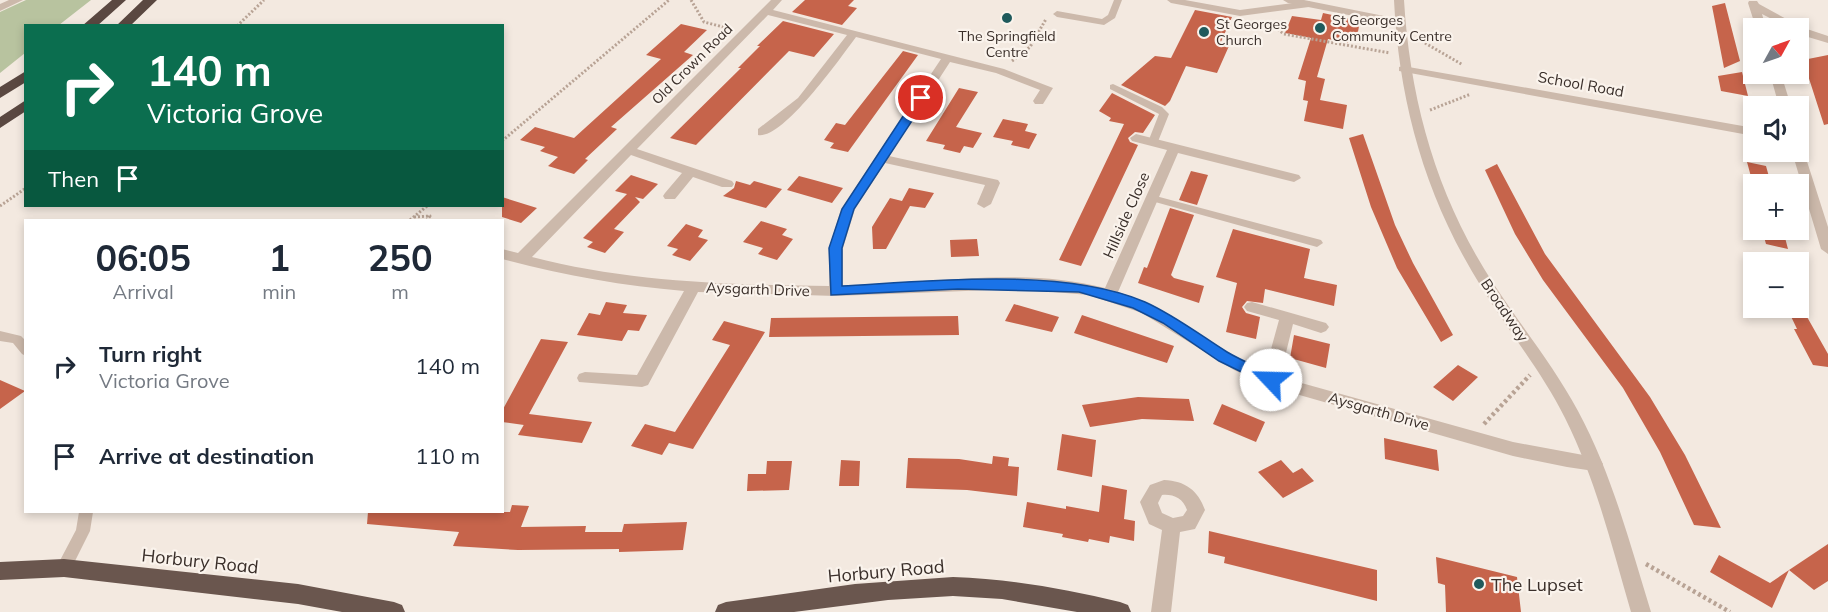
<!DOCTYPE html>
<html lang="en">
<head>
<meta charset="utf-8">
<style>
	:root { --surface:#fff; --page:#f2f2f3; --text:#1f2937; --muted:#747a83 }
	body { margin:0; font-family:Mulish,sans-serif; background:var(--page); color:var(--text); height:100vh; display:flex; flex-direction:column; font-size:22px; white-space:nowrap }
	* { box-sizing:border-box; margin:0 }
	p { font-size:20px; color:var(--muted) }
	.icon { flex:none; width:33px; height:33px; fill:none; stroke:currentColor; stroke-width:2; stroke-linecap:round; stroke-linejoin:round }
	.map { position:relative; flex:1; overflow:hidden }
	.details { position:absolute; left:24px; top:219px; width:480px; height:294px; display:flex; flex-direction:column; background:var(--surface); border-radius:0px; box-shadow:0 3px 9px #0003 }
	.details>* { flex:none }
	.hud { position:absolute; left:24px; top:24px; width:480px; height:183px; border-radius:0px; box-shadow:0 3px 9px #0003; background:#0b6e4f; color:#fff; overflow:hidden }
	.needle { width:39px; rotate:50deg }
	.fabs { position:absolute; left:1743px; top:18px; display:grid; gap:12px }
	.fabs a { display:grid; place-items:center; width:66px; height:66px; border-radius:0px; background:var(--surface); box-shadow:0 3px 9px #0003; font-size:30px }
	.pin { position:absolute; display:grid; place-items:center; width:51px; height:51px; color:#fff; margin:-26px; border:3px solid #fff; border-radius:50%; box-shadow:0 2px 6px #0007 }
	.me { position:absolute; width:66px; margin:-33px; rotate:294deg; stroke-linejoin:round; filter:drop-shadow(0 0 4px #0008) }
	.turn { display:flex; align-items:center; gap:21px; height:126px; padding:0 24px; font-size:27px }
	.turn .icon { width:78px; height:78px; stroke-width:2.5 }
	.turn b { display:block; font-size:42px; line-height:51px }
	.then { display:flex; align-items:center; height:57px; padding:0 24px; background:#0003; gap:12px; font-size:22px }
	.eta { display:flex; justify-content:space-evenly; align-items:center; height:102px; text-align:center }
	.eta b { font-size:36px; font-weight:700; line-height:42px }
	ul { padding:0; list-style:none }
	li { display:flex; align-items:center; gap:18px; height:90px; padding:0 24px }
	li div { flex:1 }
	li b { display:block; font-size:22px }
	li em { font-style:normal }
	.map>svg:first-child { display:block }
	.green { fill:#b8c39f }
	.building { fill:#c6644b }
	.lines { fill:none; stroke-linecap:round; stroke-linejoin:round }
	.path-far1 { stroke:#b8a395; stroke-width:3; stroke-dasharray:2 2; stroke-linecap:butt }
	.path { stroke:#b8a395; stroke-width:4.5; stroke-dasharray:3 3; stroke-linecap:butt }
	.service { fill:#ccb9ab; fill-rule:evenodd }
	.minor { fill:#ccb9ab; fill-rule:evenodd }
	.tertiary { fill:#ccb9ab; fill-rule:evenodd }
	.trunk { fill:#6a564e; fill-rule:evenodd }
	.motorway { fill:#5a4841; fill-rule:evenodd }
	.route { fill:#1a73e8; stroke:#114b97; stroke-width:1.5 }
	.poi-dot { fill:#1f5a5c; stroke:#faf3ec; stroke-width:2 }
	.labels { text-anchor:middle; dominant-baseline:central; stroke-width:4.5; stroke-linejoin:round; paint-order:stroke }
	.far-poi-label { font-size:14px; fill:#3a2f2a; stroke:#faf3ec; text-anchor:start }
	.far-street-label { font-size:14px; fill:#3a2f2a; stroke:#faf3ec }
	.street-label { font-size:15px; fill:#3a2f2a; stroke:#faf3ec }
	.near-street-label { font-size:18px; fill:#3a2f2a; stroke:#faf3ec }
	.near-poi-label { font-size:18px; fill:#3a2f2a; stroke:#faf3ec; text-anchor:start }
</style>
</head>
<body>
<div class="map">
<svg width="1828" height="612" viewBox="0 0 1828 612">
	<rect width="100%" height="100%" fill="#f3e9e0"/>
	<path class="green" d="M26,0H91L59,25L26,26L25,53L0,73V12Z"/>
	<path class="building" d="M805,0H854L848,6L857,8L842,25L792,12Z
		M1725,3L1740,61L1724,68L1712,6Z
		M1195,10L1232,17L1220,44L1229,46L1217,73L1186,66L1170,101L1165,106L1121,85L1155,56L1171,58Z
		M1323,13L1360,21L1357,37L1349,36L1348,43L1328,39L1317,77L1325,79L1320,100L1347,105L1343,129L1304,121L1308,101L1303,100L1306,81L1298,79L1311,38L1285,33L1292,16L1321,20Z
		M783,21L834,34L814,57L789,51L696,145L670,138L741,68H738L760,46H757Z
		M681,24L707,30L684,52L693,55L611,127L617,129L585,159L588,160L574,174L548,166L558,157L540,151L545,147L520,140L535,127L574,138L661,59L646,55Z
		M903,51L918,55L848,152L830,148L834,143L824,140L836,123L845,125Z
		M1828,55V124L1824,125L1803,60Z
		M1742,72L1748,96L1721,91L1718,76Z
		M959,88L978,92L956,127L982,133L973,148L964,146L960,153L943,149L945,145L926,141Z
		M1112,93L1155,115L1143,133L1135,132L1128,138L1130,142L1138,145L1081,266L1059,260L1124,124L1109,121L1111,118L1099,111Z
		M1003,119L1028,124L1025,131L1037,134L1029,149L1011,145L1013,141L993,137Z
		M1363,134L1395,225L1413,263L1453,335L1441,342L1397,268L1371,207L1349,138Z
		M1747,162L1766,166L1771,184H1753Z
		M1497,164L1545,254L1650,397L1685,455L1721,528L1694,525L1660,452L1623,388L1543,280L1515,234L1485,170Z
		M1191,171L1208,175L1197,205L1179,200Z
		M631,175L658,184L643,199L635,197L640,202L614,229L624,232L605,253L587,247L593,242L583,238L627,194L615,191Z
		M799,176L814,180L843,188L832,203L787,190Z
		M736,181L750,185L754,181L782,189L766,208L723,196L734,188Z
		M909,188L934,193L925,208L910,206L886,249H873L872,227L890,198L902,201Z
		M502,197L537,208L521,223L502,217Z
		M1170,208L1194,215L1171,275L1174,278L1204,286L1199,303L1138,283L1144,267L1147,268Z
		M761,221L787,229L782,235L793,239L777,260L758,254L763,248L743,242Z
		M686,224L703,230L698,237L708,240L690,261L672,255L678,249L667,246Z
		M1233,229L1310,249L1304,278L1337,285L1334,306L1265,289L1263,303L1247,301L1242,307L1246,313L1260,317L1256,339L1226,332L1237,283L1216,277Z
		M1762,230H1783L1788,249L1766,244Z
		M977,239L979,256L951,257L950,240Z
		M1798,301L1828,354V367L1813,365L1794,329H1797L1787,308H1798Z
		M606,302L627,305L623,313L647,315L639,331L628,330L622,341L577,335L589,313L600,315Z
		M1014,304L1059,317L1052,332L1005,321Z
		M1082,315L1174,346L1167,363L1074,333Z
		M958,316L959,335L769,337L771,318Z
		M724,321L765,332L693,449L669,443L662,455L631,446L645,424L675,432L730,345L712,340Z
		M1294,335L1330,344L1326,368L1290,358Z
		M541,339L568,342L529,414L592,422L582,443L518,435L526,421L524,425L502,422V411Z
		M1458,365L1478,377L1453,401L1433,387Z
		M0,380L25,391L0,409Z
		M1138,397L1189,399L1194,421L1142,419L1090,427L1082,405Z
		M1222,404L1265,422L1256,442L1213,424Z
		M1062,434L1096,440L1092,477L1057,470Z
		M1384,438L1437,450L1439,471L1385,459Z
		M993,456L1009,458L1008,466L1019,467L1017,496L967,490L906,488L908,458L959,459L992,464Z
		M841,460L860,461L859,486H839Z
		M1281,460L1293,473L1302,468L1314,481L1283,498L1258,472Z
		M767,461H792L789,490L747,491L748,474H766Z
		M1102,485L1127,490L1124,519L1135,521L1134,541L1110,536L1109,543L1089,539L1088,542L1062,537L1063,534L1023,527L1027,502L1066,509V506L1099,512Z
		M512,505L529,506L521,527L586,526L585,532H622L624,524L687,522L683,550L619,552V549L518,550L453,546L459,532L367,524L368,512H510Z
		M1209,531L1377,570V601L1224,563L1225,557L1208,553Z
		M1828,544V581L1814,590L1789,570Z
		M1719,555L1770,583L1789,570L1772,608L1710,572Z
		M1436,557L1517,577L1521,612H1446L1445,585L1438,583Z"/>
	<g class="lines">
		<path class="path-far1" d="M691,0L704,22L731,29
			M1268,22L1284,34L1390,53
			M237,26L264,0
			M1418,39L1463,65
			M1012,61L1030,47L1046,19
			M1430,110L1471,94
			M502,141L669,0
			M0,206L26,188
			M414,217L430,216L427,220
			M410,220L427,206"/>
		<path class="path" d="M1484,424L1530,375
			M1646,564L1730,612"/>
		<path class="service" d="M1114,0H1122L1115,18L1104,25L1057,17L1053,14L1057,11L1102,19L1108,15Z
			M1167,0H1185L1240,10L1309,1L1313,4L1309,7L1240,16L1171,3Z
			M1113,84L1162,107L1169,114L1157,144L1153,145L1148,142L1159,114L1110,89V85Z
			M1152,195L1321,240L1323,243L1317,247L1148,200L1147,198L1148,196Z
			M0,331L21,336L26,341V356L22,354L13,343L0,341Z
			M79,512H93L90,531L69,573L64,575L59,573L56,568L76,530Z"/>
		<path class="minor" d="M9,0H23L0,11V4Z
			M771,0H782L773,10L1004,69L1053,88L1043,104H1035L1033,101L1040,90L996,73L950,62L889,156L998,180L1000,183L991,204L984,208L977,204L985,185L885,163L855,209L843,248V286C929,284 1021,266 1105,288L1167,150L1132,141L1130,138L1136,134L1299,175L1301,178L1294,182L1178,153L1118,292C1173,310 1214,349 1265,371L1279,320L1247,311L1244,307L1247,303L1252,302L1326,323L1329,327L1326,331L1321,333L1293,324L1280,377L1513,442L1594,457L1600,459L1603,464L1600,469L1594,471L1567,467L1513,456L1275,388L1234,370L1142,313L1089,295L1017,289L836,296L698,292L648,385L642,387L579,382L577,378L579,374L585,372L637,375L684,291C622,286 562,275 502,259V249L518,253ZM768,15L847,35L798,98L758,129V135C783,140 841,57 856,37L941,59L841,209L829,248V286C729,285 628,282 532,257L631,155L682,173L665,193L663,196L665,199H675L693,177L722,187H732L734,184L732,181L637,149Z
			M1283,0H1304L1399,19L1404,22L1399,25L1288,3Z
			M1749,1H1757L1759,4L1801,27L1828,36V43L1798,34V28H1789L1762,14L1766,28H1756L1748,3Z
			M1403,66L1754,128V136L1399,71V67Z
			M1770,74H1781L1791,106H1779Z
			M1798,148L1804,152L1828,227V254L1821,249L1792,152H1798Z
			M1164,480C1185,481 1198,490 1205,510L1195,529L1180,532L1171,612H1151L1162,530L1149,524L1140,502L1150,485ZM1162,495C1173,494 1183,498 1187,510L1183,516L1173,518L1162,513L1158,503Z"/>
		<path class="tertiary" d="M1394,0H1404C1410,101 1437,197 1493,283C1521,326 1554,366 1578,411C1612,474 1630,544 1651,612H1631C1612,547 1596,480 1565,418C1542,372 1509,332 1482,288C1426,199 1399,104 1394,0Z"/>
		<path class="trunk" d="M64,559L298,584L394,602L402,605L405,612H342L298,604L64,577L0,580V562Z
			M953,577C1010,579 1065,589 1120,602L1128,605L1131,612H1077L1002,599L953,596L888,600L794,612H715L718,605L726,602L855,584Z"/>
		<path class="motorway" d="M112,0H126L97,26H82Z
			M143,0H157L130,26H116Z
			M26,71V82L0,98V87Z
			M26,100V111L0,128V117Z"/>
	</g>
	<path class="route" d="M917,95L927,98L854,209L842,248V286C931,281 1063,267 1145,302C1174,315 1200,335 1227,352C1242,361 1260,368 1276,376L1278,380L1276,384H1266L1219,361L1163,323L1133,308L1079,292L958,289L831,295L829,248L842,209Z"/>
	<g class="poi-dot">
		<circle cx="1007" cy="18" r="6"/>
		<circle cx="1320" cy="28" r="6"/>
		<circle cx="1204" cy="32" r="6"/>
		<circle cx="1479" cy="584" r="6"/>
	</g>
	<g class="labels">
		<g class="far-poi-label">
			<text x="1332" y="20">St Georges<tspan x="1332" dy="16">Community Centre</tspan></text>
			<text x="1216" y="24">St Georges<tspan x="1216" dy="16">Church</tspan></text>
			<text x="1007" y="36" text-anchor="middle">The Springfield<tspan x="1007" dy="16">Centre</tspan></text>
		</g>
		<g class="far-street-label">
			<text transform="translate(692 64) rotate(-45)">Old Crown Road</text>
		</g>
		<g class="street-label">
			<text transform="translate(1581 84) rotate(10)">School Road</text>
			<text transform="translate(1126 215) rotate(-66)">Hillside Close</text>
			<text transform="translate(758 289) rotate(2)">Aysgarth Drive</text>
			<text transform="translate(1505 310) rotate(56)">Broadway</text>
			<text transform="translate(1379 411) rotate(16)">Aysgarth Drive</text>
		</g>
		<g class="near-street-label">
			<text transform="translate(200 561) rotate(6)">Horbury Road</text>
			<text transform="translate(886 571) rotate(-5)">Horbury Road</text>
		</g>
		<g class="near-poi-label">
			<text x="1491" y="584">The Lupset</text>
		</g>
	</g>
</svg>
<div class="fabs">
<a><svg class="needle" viewBox="-14 -14 28 28"><path d="M0-13l5 13h-10z" fill="#e53935"/><path d="M0 13l5-13h-10z" fill="#747a83"/></svg></a>
<a><svg class="icon" aria-label="sound" viewBox="0 0 24 24"><path d="M4 9h4l5-4v14l-5-4H4zM17 9q2 3 0 6"/></svg></a>
<a>+</a>
<a>−</a>
</div>
<div class="pin" style="left:921px;top:98px;background:#d93025"><svg class="icon" aria-label="arrive" viewBox="0 0 24 24"><path d="M6 21V4h12l-3 4 3 4H6"/></svg></div>
<svg class="me" style="left:1271px;top:380px" viewBox="-20 -20 40 40"><circle r="19" fill="#fff"/><path d="M0-13L10 11 0 6-10 11z" fill="#1a73e8"/></svg>
<div class="hud">
<div class="turn"><svg class="icon" aria-label="right" viewBox="0 0 24 24"><path d="M7 20v-9h11M14 6l5 5-5 5"/></svg><div><b>140 m</b>Victoria Grove</div></div>
<div class="then">Then<svg class="icon" aria-label="arrive" viewBox="0 0 24 24"><path d="M6 21V4h12l-3 4 3 4H6"/></svg></div>
</div>
<section class="details">
<div class="eta">
<div><b>06:05</b><p>Arrival</p></div>
<div><b>1</b><p>min</p></div>
<div><b>250</b><p>m</p></div>
</div>
<ul>
<li><svg class="icon" aria-label="right" viewBox="0 0 24 24"><path d="M7 20v-9h11M14 6l5 5-5 5"/></svg><div><b>Turn right</b><p>Victoria Grove</p></div><em>140 m</em></li>
<li><svg class="icon" aria-label="arrive" viewBox="0 0 24 24"><path d="M6 21V4h12l-3 4 3 4H6"/></svg><div><b>Arrive at destination</b></div><em>110 m</em></li>
</ul>
</section>
</div>
</body>
</html>
